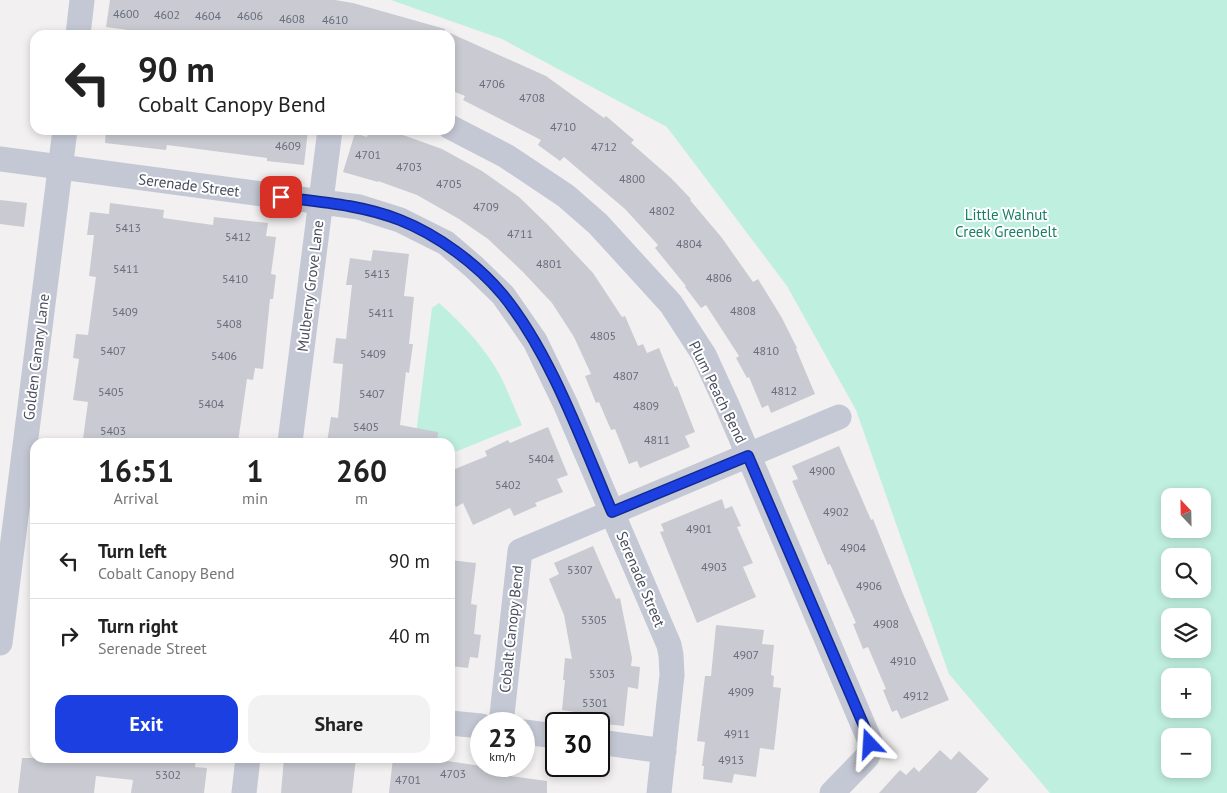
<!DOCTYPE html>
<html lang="en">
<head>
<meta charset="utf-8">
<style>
	:root { --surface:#fff; --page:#f2f2f2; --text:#222; --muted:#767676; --line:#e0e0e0; --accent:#1b3fe1 }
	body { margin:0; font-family:"PT Sans",sans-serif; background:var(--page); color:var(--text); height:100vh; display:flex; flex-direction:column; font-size:19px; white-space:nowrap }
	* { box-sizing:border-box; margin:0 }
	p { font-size:16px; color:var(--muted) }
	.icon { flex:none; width:28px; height:28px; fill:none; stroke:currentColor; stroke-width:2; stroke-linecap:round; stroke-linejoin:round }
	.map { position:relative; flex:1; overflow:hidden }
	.sheet { position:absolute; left:30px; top:438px; width:425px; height:325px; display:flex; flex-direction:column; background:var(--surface); border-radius:15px; box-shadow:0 2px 8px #0003 }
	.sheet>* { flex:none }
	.hud { position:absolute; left:30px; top:30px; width:425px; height:105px; border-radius:15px; box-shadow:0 2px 8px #0003; background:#fff; color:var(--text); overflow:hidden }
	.needle { width:32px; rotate:338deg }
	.controls { position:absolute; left:1161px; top:488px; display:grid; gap:10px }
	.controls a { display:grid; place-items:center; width:50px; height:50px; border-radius:10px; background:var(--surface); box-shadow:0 2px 8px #0003; font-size:25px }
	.speed { position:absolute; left:470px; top:712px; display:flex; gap:10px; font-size:25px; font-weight:700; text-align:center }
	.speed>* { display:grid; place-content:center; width:65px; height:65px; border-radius:50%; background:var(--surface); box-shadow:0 2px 8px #0003; line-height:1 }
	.speed small { font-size:12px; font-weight:400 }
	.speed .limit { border:2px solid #111; border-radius:8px; background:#fff; color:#111 }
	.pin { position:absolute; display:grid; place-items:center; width:42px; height:42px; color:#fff; margin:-21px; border-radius:10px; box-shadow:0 2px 8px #0006 }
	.me { position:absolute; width:55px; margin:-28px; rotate:340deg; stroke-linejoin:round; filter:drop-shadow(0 0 4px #0008) }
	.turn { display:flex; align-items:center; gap:18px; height:105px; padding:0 25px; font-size:22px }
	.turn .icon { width:65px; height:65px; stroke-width:2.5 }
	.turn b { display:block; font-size:35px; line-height:42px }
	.eta { display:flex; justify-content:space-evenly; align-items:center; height:85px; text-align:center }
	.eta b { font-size:30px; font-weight:800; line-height:35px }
	.cta { display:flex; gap:10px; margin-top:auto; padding:10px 25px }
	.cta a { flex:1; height:58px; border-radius:15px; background:var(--accent); color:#fff; font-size:20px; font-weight:800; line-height:58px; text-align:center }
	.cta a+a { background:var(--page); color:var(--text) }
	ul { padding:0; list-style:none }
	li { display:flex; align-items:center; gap:15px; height:75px; padding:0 25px; border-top:1px solid var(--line) }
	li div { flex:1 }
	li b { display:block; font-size:19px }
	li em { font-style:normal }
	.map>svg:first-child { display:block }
	.green { fill:#bfefde; fill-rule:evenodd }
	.building { fill:#cacbd2 }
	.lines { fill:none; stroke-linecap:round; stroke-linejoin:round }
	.street { stroke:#c4c8d4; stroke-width:25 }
	.route-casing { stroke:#122992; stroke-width:12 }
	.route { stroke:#1b3fe1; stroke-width:9 }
	.labels { text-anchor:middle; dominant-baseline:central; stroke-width:4; stroke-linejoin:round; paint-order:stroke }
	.number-label { font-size:12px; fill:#686d7a }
	.street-label { font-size:15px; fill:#484e5d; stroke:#fff }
	.park-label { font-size:15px; fill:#187f65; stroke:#fff }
</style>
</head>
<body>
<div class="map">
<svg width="1227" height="793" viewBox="0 0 1227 793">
	<rect width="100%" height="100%" fill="#f2f0f0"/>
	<path class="green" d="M391,0H1227V793H1050L949,674L856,410L787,286L667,127L502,39ZM1170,496H1202V529H1170ZM1170,556H1202V589H1170ZM1170,616H1202V649H1170ZM1170,676H1202V709H1170ZM1170,736H1202V769H1170Z
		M439,303C464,325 486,349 502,379C509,394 515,410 522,425L450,454V442H415L432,308Z"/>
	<path class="building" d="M110,0H335L353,3L445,29L444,35H164L106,27Z
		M450,33L546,76L604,118L606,116L634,140L631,143L671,178L691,199L690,200L722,238L753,282L758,279L782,318L797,348L796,349L815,394L771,413L768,405L762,408L749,377L747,378L736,358L739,356L706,305L701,308L685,287L686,286L655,248L658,245L625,209L564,157L560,161L538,145L541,140L463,100L465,96L450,90Z
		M106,130H308L304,165L267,161V158L167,145L166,150L105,143Z
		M369,130H389L442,149L482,171L519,197L548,225L593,273L622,317L625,316L638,346L643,344L647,353L659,348L675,387L677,386L695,432L685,436L690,447L640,468L637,461L629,464L615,429L611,430L599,402L596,403L585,376L591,374L574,337L552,303L523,272L488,239L459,219L417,195L378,181V182L343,172L355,133L367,137Z
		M0,200L27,203L24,227L0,224Z
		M110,203L164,210L163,218L213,225L214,217L268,223L266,236L276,237L271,274L276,275L273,299H270L263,369L255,368L253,380L247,379L238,442H111L83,439L88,402L73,400L79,359L73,358L76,334L88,335L96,277L89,276L94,235H87L90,212L109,214Z
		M373,250L409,254L404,296L414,297L409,344H413L409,373L406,372L400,425L438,432L437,442H327L331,417L338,418L343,364L333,363L336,338L346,339L352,285H346L350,258L371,261Z
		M548,427L568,475L557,479L563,492L535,503L537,506L514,516L510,508L473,525L463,503L456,507L450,494V471L487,456L485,451L508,440L510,443Z
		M839,446L871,520L873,519L903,594L949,700L901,719L897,710L892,712L883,690L886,689L868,647L863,649L853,624L856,623L830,564L828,565L792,481L798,479L792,466Z
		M722,499L725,509L732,506L741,526L737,527L753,563L743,567L756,597L697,623L660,532L664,531L661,524Z
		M593,546L616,599L620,598L632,658L631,666L640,667L638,689L628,687L624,726L574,721L575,712L562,710L565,680H563L565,658L572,659L564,615L549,579L559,574L554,563Z
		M450,560L476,563L471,604L477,605L474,634L481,635L478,658L470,657L468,668L450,666Z
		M716,625L764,630L762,644L774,645L771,675L774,676L773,687L781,688L774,750L760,748L756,777L734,774L732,783L703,779L704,766H702L705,742L697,741L705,676H711Z
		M940,750L951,760L959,751L989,779L976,793H879L900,770L906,775L914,767L919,772Z
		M22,758H196L195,767L207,768L204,793H131L133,780L96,776L94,793H18Z
		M284,758H356L352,793H281Z
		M393,758H427L481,766H496L495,774L547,781V793H389Z"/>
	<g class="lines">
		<path class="street" d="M78,35L82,0
			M450,127L506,156L566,196L598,224L671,304L704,355L727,405L870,741V749L867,757L832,793
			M0,159L359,207L400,220L446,243L474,267L503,295L535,341L565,403L669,645L671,655L672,675L659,793
			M290,442L330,130
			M0,643L65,130
			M450,723L481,726
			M501,724L520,551L839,417
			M524,732L556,736
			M599,742L664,751
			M244,793L248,758"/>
	</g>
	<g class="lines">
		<g class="route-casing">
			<path id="route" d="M281,197C321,202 362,205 400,220C438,235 477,264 503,295C551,354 582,442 612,512L748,456L867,733L870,744"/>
		</g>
		<use href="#route" class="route"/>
	</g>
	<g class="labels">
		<g class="number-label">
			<text x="126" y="13">4600</text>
			<text x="167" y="14">4602</text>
			<text x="208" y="15">4604</text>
			<text x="250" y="15">4606</text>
			<text x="292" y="18">4608</text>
			<text x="335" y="19">4610</text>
			<text x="492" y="83">4706</text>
			<text x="532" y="97">4708</text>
			<text x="563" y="126">4710</text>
			<text x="288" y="145">4609</text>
			<text x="604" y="146">4712</text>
			<text x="368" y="154">4701</text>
			<text x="409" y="166">4703</text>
			<text x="632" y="178">4800</text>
			<text x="449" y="183">4705</text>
			<text x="486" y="206">4709</text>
			<text x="662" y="210">4802</text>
			<text x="128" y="227">5413</text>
			<text x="520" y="233">4711</text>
			<text x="238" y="236">5412</text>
			<text x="689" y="243">4804</text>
			<text x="549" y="263">4801</text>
			<text x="126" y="268">5411</text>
			<text x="377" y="273">5413</text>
			<text x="719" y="277">4806</text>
			<text x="235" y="278">5410</text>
			<text x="743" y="310">4808</text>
			<text x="125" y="311">5409</text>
			<text x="381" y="312">5411</text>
			<text x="229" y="323">5408</text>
			<text x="603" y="335">4805</text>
			<text x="113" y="350">5407</text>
			<text x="766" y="350">4810</text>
			<text x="373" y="353">5409</text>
			<text x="224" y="355">5406</text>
			<text x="626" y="375">4807</text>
			<text x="784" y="390">4812</text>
			<text x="111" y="391">5405</text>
			<text x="372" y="393">5407</text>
			<text x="211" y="403">5404</text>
			<text x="646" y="405">4809</text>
			<text x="366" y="426">5405</text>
			<text x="113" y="430">5403</text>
			<text x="657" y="439">4811</text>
			<text x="541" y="458">5404</text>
			<text x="822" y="470">4900</text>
			<text x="508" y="484">5402</text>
			<text x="836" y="511">4902</text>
			<text x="699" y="528">4901</text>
			<text x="853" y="547">4904</text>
			<text x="714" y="566">4903</text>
			<text x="580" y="569">5307</text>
			<text x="869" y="585">4906</text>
			<text x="594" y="619">5305</text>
			<text x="886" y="623">4908</text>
			<text x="746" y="654">4907</text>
			<text x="903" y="660">4910</text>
			<text x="602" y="673">5303</text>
			<text x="741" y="691">4909</text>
			<text x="916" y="695">4912</text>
			<text x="595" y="702">5301</text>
			<text x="737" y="733">4911</text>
			<text x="731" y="759">4913</text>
			<text x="453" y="773">4703</text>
			<text x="168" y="774">5302</text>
			<text x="408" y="779">4701</text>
		</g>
		<g class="street-label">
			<text transform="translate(189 185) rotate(7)">Serenade Street</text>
			<text transform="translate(310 286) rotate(-83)">Mulberry Grove Lane</text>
			<text transform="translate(36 357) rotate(-83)">Golden Canary Lane</text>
			<text transform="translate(718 392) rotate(64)">Plum Peach Bend</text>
			<text transform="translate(641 579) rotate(67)">Serenade Street</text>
			<text transform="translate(511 629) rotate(-84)">Cobalt Canopy Bend</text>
		</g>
		<g class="park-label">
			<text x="1006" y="214">Little Walnut<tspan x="1006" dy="17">Creek Greenbelt</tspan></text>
		</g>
	</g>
</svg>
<div class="controls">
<a><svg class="needle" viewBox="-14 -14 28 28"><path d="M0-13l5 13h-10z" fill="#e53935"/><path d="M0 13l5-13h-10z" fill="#767676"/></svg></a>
<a><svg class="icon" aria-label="search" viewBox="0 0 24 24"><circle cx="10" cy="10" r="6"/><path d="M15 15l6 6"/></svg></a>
<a><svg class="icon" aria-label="layers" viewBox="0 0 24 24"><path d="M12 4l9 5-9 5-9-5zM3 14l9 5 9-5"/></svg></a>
<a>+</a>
<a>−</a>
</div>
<div class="speed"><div>23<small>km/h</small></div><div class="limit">30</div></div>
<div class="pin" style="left:281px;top:197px;background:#d93025"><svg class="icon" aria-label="arrive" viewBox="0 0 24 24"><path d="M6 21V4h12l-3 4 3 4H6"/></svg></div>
<svg class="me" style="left:870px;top:744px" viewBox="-20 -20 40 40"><path d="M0-17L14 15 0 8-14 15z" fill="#1b3fe1" stroke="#fff" stroke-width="4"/></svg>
<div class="hud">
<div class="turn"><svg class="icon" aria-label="left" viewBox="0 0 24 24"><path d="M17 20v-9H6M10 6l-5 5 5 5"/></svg><div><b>90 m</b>Cobalt Canopy Bend</div></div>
</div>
<section class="sheet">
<div class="eta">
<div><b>16:51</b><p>Arrival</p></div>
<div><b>1</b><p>min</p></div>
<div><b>260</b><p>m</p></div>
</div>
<ul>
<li><svg class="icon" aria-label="left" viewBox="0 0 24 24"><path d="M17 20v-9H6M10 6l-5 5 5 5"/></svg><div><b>Turn left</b><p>Cobalt Canopy Bend</p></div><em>90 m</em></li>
<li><svg class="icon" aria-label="right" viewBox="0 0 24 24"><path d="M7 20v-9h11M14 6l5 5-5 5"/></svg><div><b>Turn right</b><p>Serenade Street</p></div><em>40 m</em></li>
</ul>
<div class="cta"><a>Exit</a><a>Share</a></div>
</section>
</div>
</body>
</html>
